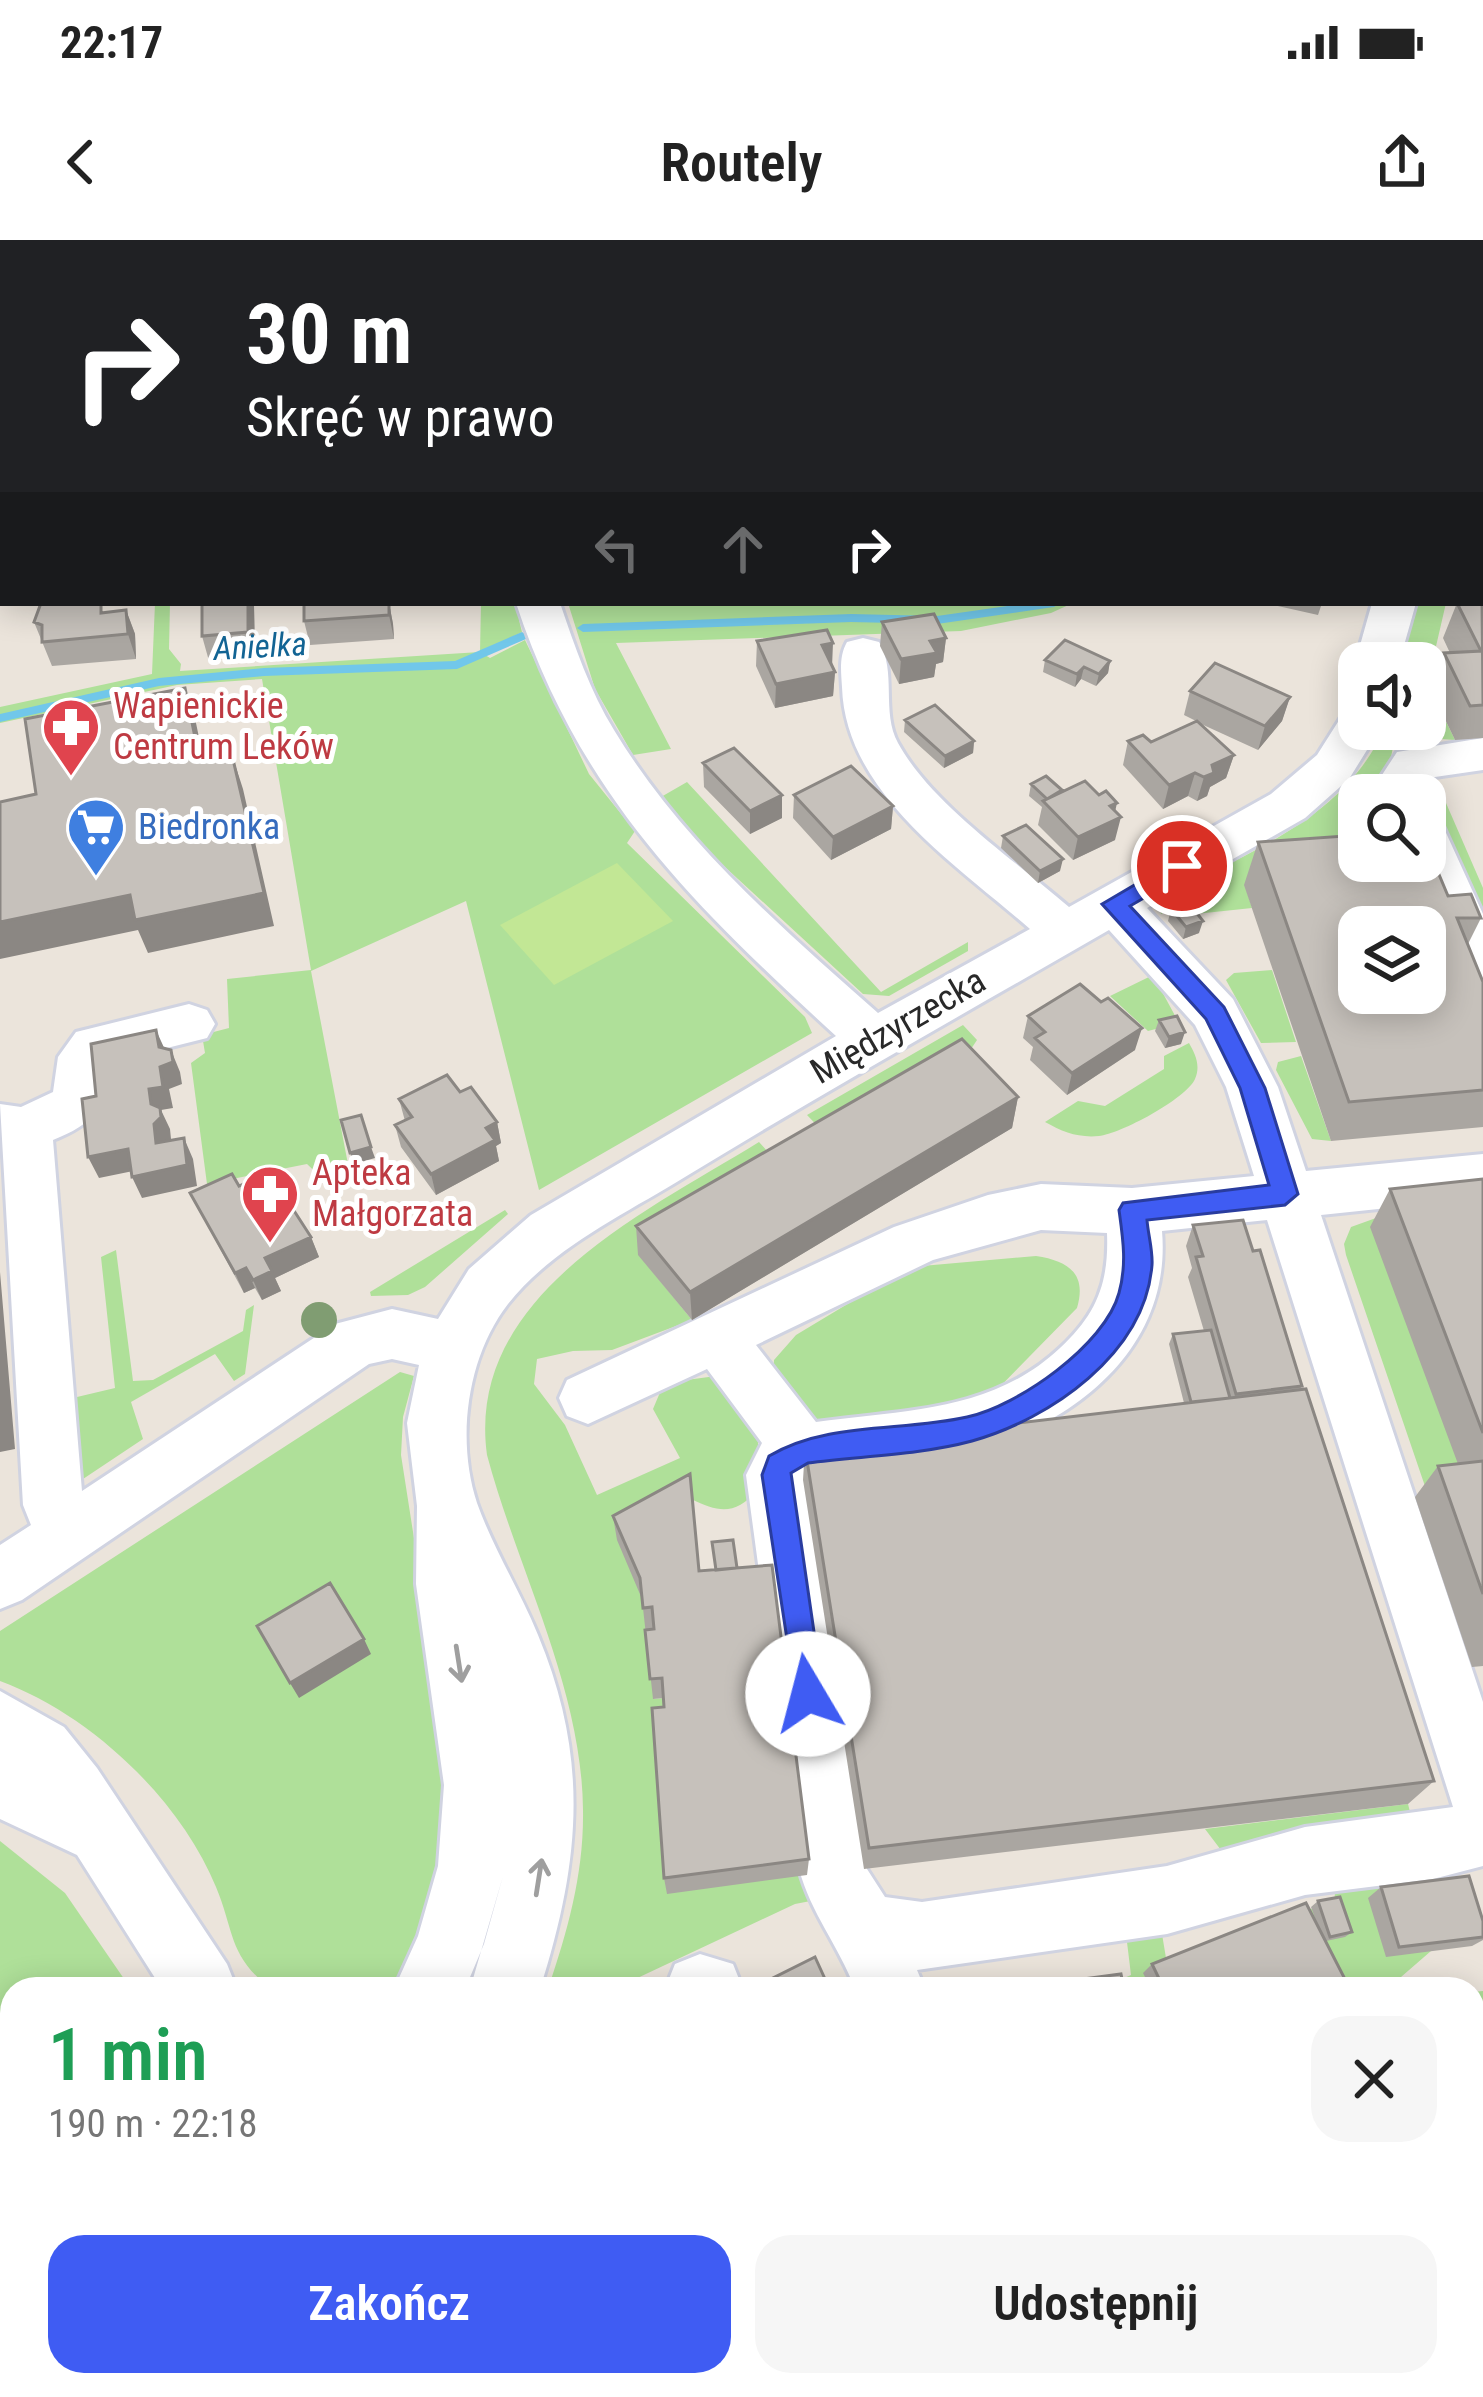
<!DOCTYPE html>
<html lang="pl">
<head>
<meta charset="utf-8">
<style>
	:root { --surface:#fff; --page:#f6f6f6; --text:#222; --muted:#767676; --accent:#3f5cf3 }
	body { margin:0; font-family:"Roboto Condensed",sans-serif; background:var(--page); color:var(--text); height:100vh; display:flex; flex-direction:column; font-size:45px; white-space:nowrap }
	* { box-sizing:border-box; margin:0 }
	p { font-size:39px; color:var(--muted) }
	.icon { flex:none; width:66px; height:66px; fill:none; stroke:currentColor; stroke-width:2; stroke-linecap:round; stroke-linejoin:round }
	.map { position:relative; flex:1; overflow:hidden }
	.panel { position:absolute; left:0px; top:1737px; width:1485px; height:420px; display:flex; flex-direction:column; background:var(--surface); border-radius:36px 36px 0 0; box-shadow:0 6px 30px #0003 }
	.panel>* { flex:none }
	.top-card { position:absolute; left:0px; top:0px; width:1485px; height:366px; box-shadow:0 6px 30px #0003; background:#202124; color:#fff; overflow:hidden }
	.tools { position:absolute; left:1338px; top:402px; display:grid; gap:24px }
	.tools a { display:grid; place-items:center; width:108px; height:108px; border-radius:24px; background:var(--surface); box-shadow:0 6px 30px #0003; font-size:60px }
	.pin { position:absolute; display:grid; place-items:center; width:102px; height:102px; color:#fff; margin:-51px; border:6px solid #fff; border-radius:50%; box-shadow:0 3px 12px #0007 }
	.me { position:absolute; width:132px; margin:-66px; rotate:352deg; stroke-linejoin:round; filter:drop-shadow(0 0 9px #0008) }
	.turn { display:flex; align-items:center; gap:42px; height:252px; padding:0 48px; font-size:54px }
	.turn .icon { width:156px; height:156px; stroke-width:2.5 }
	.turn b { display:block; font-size:84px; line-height:102px }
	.lanes { display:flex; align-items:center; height:114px; padding:0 48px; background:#0003; justify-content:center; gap:60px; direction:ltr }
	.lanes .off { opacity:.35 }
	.round { display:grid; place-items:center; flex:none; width:126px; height:126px; border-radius:36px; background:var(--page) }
	.summary { display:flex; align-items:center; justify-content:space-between; height:204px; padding:0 48px }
	h1 { font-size:72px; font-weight:600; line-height:90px; color:#1e9e55 }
	.button { display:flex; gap:24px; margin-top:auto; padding:24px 48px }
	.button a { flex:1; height:138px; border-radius:36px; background:var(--accent); color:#fff; font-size:48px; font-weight:600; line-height:138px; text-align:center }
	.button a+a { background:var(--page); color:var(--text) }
	.status { display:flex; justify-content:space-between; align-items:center; height:84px; padding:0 60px; background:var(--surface); direction:ltr }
	.status svg { height:33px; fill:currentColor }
	header { display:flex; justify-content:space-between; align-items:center; height:156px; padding:0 48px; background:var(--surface); font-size:54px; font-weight:600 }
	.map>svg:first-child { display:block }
	.green { fill:#afe099 }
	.cemetery { fill:#c2d4b3 }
	.pitch { fill:#c2e795 }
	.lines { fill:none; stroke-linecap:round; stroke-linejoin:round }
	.stream { fill:#71c7ea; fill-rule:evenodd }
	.minor-casing { stroke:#d0d3e1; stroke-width:6 }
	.minor { fill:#fff; fill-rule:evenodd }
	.tree { fill:#809d72 }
	.wall { fill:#aaa6a1 }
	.shaded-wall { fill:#8b8783 }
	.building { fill:#c6c1bb; stroke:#8b8783; stroke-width:3; fill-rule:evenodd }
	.oneway { stroke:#9f9f9f }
	.route { fill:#3f5cf3; stroke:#293c9e; stroke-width:3 }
	.labels { text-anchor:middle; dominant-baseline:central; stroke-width:10; stroke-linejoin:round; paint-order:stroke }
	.far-water-label { font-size:33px; font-style:italic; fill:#126494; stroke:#fff }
	.health-label { font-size:36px; fill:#be3a42; stroke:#fff; text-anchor:start }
	.shop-label { font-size:36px; fill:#366cbe; stroke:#fff; text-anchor:start }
	.street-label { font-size:36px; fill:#292929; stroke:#fff }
</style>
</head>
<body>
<div class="status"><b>22:17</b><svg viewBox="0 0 49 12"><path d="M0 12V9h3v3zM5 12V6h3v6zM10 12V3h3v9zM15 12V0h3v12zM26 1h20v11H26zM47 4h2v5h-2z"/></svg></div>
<header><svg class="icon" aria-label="back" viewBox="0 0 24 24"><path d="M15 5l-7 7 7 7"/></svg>Routely<svg class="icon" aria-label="share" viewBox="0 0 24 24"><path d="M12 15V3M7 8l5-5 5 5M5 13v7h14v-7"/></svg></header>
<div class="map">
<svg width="1483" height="2157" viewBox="0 0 1483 2157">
	<rect width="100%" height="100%" fill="#ebe4db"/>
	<path class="green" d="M155,363H170L169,409L181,424L180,431L480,412L481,363H524L526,379L519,380L522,392L482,413L490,418L525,400L589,534L635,591L627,603L805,777L812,793L539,950L466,661L311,731L351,940L331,947L307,924L207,944L191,823L205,813L202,795L229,788L227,739L311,730L262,439L177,445L0,483V467L152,434Z
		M568,363H1073L1051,373L961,391L616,403L671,509L633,515L595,449Z
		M1412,363H1446L1434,415L1445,425L1430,449L1455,500L1427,498L1424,508L1393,507L1385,548L1396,555H1359V621H1425V687L1245,645L1252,668L1186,675L1178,665L1161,674L1159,659C1242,615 1344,580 1384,489H1425V423H1400Z
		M1436,540L1483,648V702L1425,566L1427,543Z
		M687,542L881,752L968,702V711L889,756L863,754L713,616L661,557Z
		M1272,730L1296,802L1261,803L1226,740L1234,733Z
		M1153,735L1179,783L1148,791L1110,756Z
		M963,785L977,800L957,830L833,902L807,875Z
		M1189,803C1195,814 1201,825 1195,839C1186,859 1120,894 1099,896C1078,898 1063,892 1045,882L1078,861L1105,866L1164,829V816Z
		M1301,816L1331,901L1312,899L1276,830L1278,822Z
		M759,902L784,930L639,1015L692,1080L612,1110L573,1111L537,1119L534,1144L565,1185L597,1255L680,1218L653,1169L661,1150L679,1141L731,1134L771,1186L758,1201V1250C735,1275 720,1273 691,1259L643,1361L654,1459L664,1458L807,1635L821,1659L795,1664L614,1749H548C568,1690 584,1633 583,1570C582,1448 518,1331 487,1215C465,1055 646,972 759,902Z
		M505,970L508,974L425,1047L408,1055L371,1056L370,1052Z
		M1376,978L1468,1252L1428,1255L1346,1015L1344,1004L1351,987Z
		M116,1010L133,1141L153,1140L243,1091L246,1070L254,1065L245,1134L234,1141L215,1114L131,1162L143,1199L74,1245L67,1170L77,1157L115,1148L101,1017Z
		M1036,1016C1069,1021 1087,1034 1077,1068L982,1165L812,1189L773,1139L774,1120L796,1095L889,1039L922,1026Z
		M400,1132L414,1136L403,1177L401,1215L457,1574L406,1736L387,1749H271C228,1715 235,1693 216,1647C180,1559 90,1474 0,1441V1391Z
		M1408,1564L1414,1588L1224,1614L1205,1589Z
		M0,1601L65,1653L131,1749H12V1787L0,1777Z
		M1445,1638L1452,1641L1431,1711L1401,1737L1404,1749H1332L1294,1674L1334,1662L1335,1653Z
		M1161,1688L1167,1724L1151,1749H1114L1113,1743L1131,1735L1126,1694Z
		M1483,1751V2063L1473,2042V1752Z
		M515,2145H662L667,2157H521Z"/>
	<path class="cemetery" d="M520,0H1057L1059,3H521Z"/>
	<path class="pitch" d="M617,623L673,681L554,745L500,685Z"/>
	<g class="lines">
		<path class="stream" d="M1028,363H1060L1054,367L937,384L851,382L583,392L577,388L583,384L851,374L937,376Z
			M522,392L528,396L526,399L457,429L264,436L159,446L0,482V474L159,438L264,428L455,421Z"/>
		<g class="minor-casing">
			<path id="minor" d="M1460,0H1483V13L1482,3Z
				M1482,107H1483V131H1482Z
				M3,242V268L0,269V243Z
				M516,363H560C575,407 590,451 614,490C681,601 782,688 878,773L1030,689C957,625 845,553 842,447C841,431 839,416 847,402L863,398L879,402C897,431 881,472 898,503C932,565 1016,621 1069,667L1271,554L1317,515L1343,474L1359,469V489H1380L1349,539L1305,578L1147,668L1233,759L1278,847L1306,931L1483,914V958L1321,975L1483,1462V1626L1433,1639L1305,1655L1167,1694L917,1730L925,1749H855C839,1706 811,1674 799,1629L746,1235L762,1203L707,1129L588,1184L567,1176L559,1158L567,1140L894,987L988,955L1041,944L1132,948L1254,936L1226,847L1195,785L1109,690C967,772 824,852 685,937C625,974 552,1008 508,1064C467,1117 456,1199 477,1263C493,1308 520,1351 538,1395C590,1520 580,1623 540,1749H470L503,1636L484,1704L465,1749H394L418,1696L438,1626L444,1545L416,1344L417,1266L407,1183L419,1125L392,1119L369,1124L22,1360L0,1369V1305L31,1285L23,1265L0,864L21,867L53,852L58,817L76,792L189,764L207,770L215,784L207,798L111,822C111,865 92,885 53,900L82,1251L335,1084L392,1069L438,1079L469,1029L531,975L836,796C692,664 579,554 516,363ZM1267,980L1453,1567L1305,1587L1167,1626L922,1662L885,1657L867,1629L807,1239C847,1223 899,1227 943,1219C1056,1197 1173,1119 1162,991ZM1041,990L1107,993C1109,1042 1097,1074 1060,1108C992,1172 904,1170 816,1182L756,1105L933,1020Z
				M1372,363H1416L1399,423H1359V430L1355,423Z
				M1483,498V530L1428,538L1431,555L1425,565V555H1383L1378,541L1397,512Z
				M1425,579L1442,584L1483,674V750L1465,745L1412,621H1425Z
				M0,1451L64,1487L97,1528L227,1724L237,1749H162L77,1615L0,1579Z
				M700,1714L733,1724L743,1749H665L675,1724Z
				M0,1800L12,1805V1883L0,1878Z
				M207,2145H285L290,2157H212Z
				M407,2145H487L492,2157H412Z"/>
		</g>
		<use href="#minor" class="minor"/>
	</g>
	<circle class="tree" cx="319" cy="1080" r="18"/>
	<path class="wall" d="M1174,0H1299V3H1176Z
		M1483,360V498L1455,500L1430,448L1444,413H1450L1443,398L1457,363Z
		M389,363L393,384L394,399L310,405L304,381Z
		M1265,363H1322L1318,375Z
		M254,366L255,416L209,421L202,396Z
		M126,370L135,394L136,419L52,426L34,382Z
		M882,382L946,398L943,422L936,424L934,437L899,444L880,406Z
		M757,401L835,432L833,456L775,468L756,426Z
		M1045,420L1110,421L1108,433L1096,446L1081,439L1075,447L1043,432Z
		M1190,451L1290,457L1282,481L1258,510L1199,483L1234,515L1226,538L1210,547L1207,556L1197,561L1188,556L1163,569L1123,525L1128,501L1151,502L1196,481L1184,475Z
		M905,480L974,501L973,513L944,528L904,492Z
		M703,523L782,578L750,594L704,547Z
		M1031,544L1062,550L1115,571V600L1073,620L1038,585L1042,567L1029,556Z
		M794,555L893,566L891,589L831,620L793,578Z
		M1003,596L1060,631L1038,643L1001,608Z
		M1258,602L1448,656L1481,678L1468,704L1483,742V887L1331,901L1244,645Z
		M1171,669L1199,693L1183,699L1168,681Z
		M1101,762L1135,810L1067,855L1030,820L1033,807L1023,798L1028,776Z
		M1159,780L1181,804L1165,808L1155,791Z
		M460,852L497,882L501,903L496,906L499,921L436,955L401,907L395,885L405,881L399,859Z
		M1018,857L1012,888L692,1080L638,1015L636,986Z
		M1483,939V1426L1472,1427L1415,1257L1438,1226L1458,1224L1370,987L1390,949Z
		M239,946L311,997L319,1017L275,1038L281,1051L262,1060L255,1048L244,1053L190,953Z
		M1193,985L1302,1146L1300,1149L1434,1541L1408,1564L864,1629L803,1240L805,1208L1184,1163L1169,1104L1173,1094L1204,1091L1188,1037L1192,1028L1186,1006Z
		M613,1276L699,1331L715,1330L712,1302L737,1328L809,1619L807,1635L667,1654L664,1638V1458L653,1459L642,1359L617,1300Z
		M1381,1647L1483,1681V1700L1472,1706L1386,1717L1368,1658Z
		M1318,1661L1352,1692L1345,1697L1326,1701L1350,1749H1151L1143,1733L1152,1724L1319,1689L1311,1667Z
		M1479,1804H1483V1845L1473,1814V1807Z
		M1178,2145H1228L1233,2157H1150Z
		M1359,2145H1443L1449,2157H1365Z"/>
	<path class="shaded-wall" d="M1196,0H1246L1245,3H1196Z
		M1260,0H1299V3H1259Z
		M0,58H3V95L0,96Z
		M0,190H3V211L0,203Z
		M248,363H253L254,366L255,416L248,392Z
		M389,363L393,384L394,399L389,375Z
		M126,370L135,394L136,419L128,394Z
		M946,398L943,422L936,424L934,437L899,444L901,419L930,401Z
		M833,403L832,427L822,405Z
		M1110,421L1108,433L1096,446L1099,434Z
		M1084,427L1081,439L1075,447L1077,434Z
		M835,432L833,456L775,468L776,444Z
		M185,448L196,483L211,556L200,522Z
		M1290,457L1282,481L1258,510L1265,486Z
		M974,501L973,513L944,528L945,516Z
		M232,515L243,549L274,686L148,713L138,690L0,719V682Z
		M1234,515L1226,538L1210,547L1207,556L1197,561L1204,537L1212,525Z
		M1195,533L1188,556L1163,569L1169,545Z
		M782,555V578L750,594V571Z
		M1117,563L1113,581L1121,577L1115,600L1073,620L1078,597L1110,566Z
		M893,566L891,589L831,620L833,597Z
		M1063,619L1060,631L1038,643L1040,631Z
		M1203,681L1199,693L1183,699L1186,687Z
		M1142,788L1135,810L1067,855L1072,833Z
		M156,790L166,812L171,810L180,832L182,844L169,849L173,868L161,870L170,889L171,899L164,905L156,903L149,849L159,807Z
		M1185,792L1181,804L1165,808L1169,797Z
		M1018,857L1012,888L692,1080L690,1052Z
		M497,882L501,903L496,906L499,921L436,955L431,934L486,888Z
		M184,898L193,919L197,946L142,958L132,937Z
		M371,907L375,918L354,924L350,913Z
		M128,909L138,930L99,938L88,917Z
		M311,997L319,1017L275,1038L281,1051L262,1060L253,1040L265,1018Z
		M246,1028L255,1048L244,1053L235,1033Z
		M0,1032L15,1209L0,1212Z
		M364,1399L371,1414L299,1458L290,1443Z
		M825,1739L824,1744L813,1749H804Z
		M12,1972V1983L0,1987V1976Z
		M12,2130V2139L0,2143V2133Z"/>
	<path class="building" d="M3,12V58H0V13Z
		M0,157H3V190H0Z
		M1482,360L1483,465L1470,466L1444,413L1481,411L1457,363H1482Z
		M41,363H101V373L126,370L128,394L42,402V385L34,382Z
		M202,363H248V392L202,396Z
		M304,363H389V375L304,381Z
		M934,374L946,398L930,401L937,413L901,419L882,382Z
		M827,390L833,403L822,405L835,432L776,444L757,401Z
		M1065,400L1110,421L1099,434L1084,427L1077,434L1045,420Z
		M1215,423L1290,457L1265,486L1190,451Z
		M185,448L200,522L232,515L264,653L135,680L130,655L0,682V562L36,554L25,479Z
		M935,465L974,501L945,516L905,480Z
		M1197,481L1234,515L1212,525L1214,533L1204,537L1195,533L1169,545L1128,501L1143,495L1151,502Z
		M734,508L782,555L750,571L703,523Z
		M851,526L893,566L833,597L794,555Z
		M1046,536L1062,550L1047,559L1031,544Z
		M1085,541L1099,555L1106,551L1117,563L1110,566L1121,577L1078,597L1043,561Z
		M1026,585L1063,619L1040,631L1003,596Z
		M1359,595V621H1425V601L1448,656L1471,654L1481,678H1457L1483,742V850L1349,862L1258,602ZM1359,687H1425V753H1359Z
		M1189,663L1203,681L1186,687L1171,669Z
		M1080,744L1101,762L1108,758L1142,788L1072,833L1035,798L1045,792L1028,776Z
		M1177,776L1185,792L1169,797L1159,780Z
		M156,790L159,807L171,810L173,822L160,827L163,847L149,849L151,864L160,868L161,877L154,884L156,903L184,898L187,925L132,937L128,909L88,917L82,859L96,856L91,804Z
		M962,799L1018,857L690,1052L636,986Z
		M447,835L460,852L471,847L497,882L486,888L495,900L431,934L395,885L412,877L399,859Z
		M361,875L371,907L350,913L341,880Z
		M269,932L311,997L265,1018L272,1031L253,1040L246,1028L235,1033L190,953L232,934L239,946Z
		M1483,939V1193L1390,949Z
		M1243,980L1253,1011L1260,1010L1302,1146L1236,1154L1196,1017L1203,1016L1193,985Z
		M1211,1090L1230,1158L1191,1162L1173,1094Z
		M1306,1149L1434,1541L869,1608L805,1208Z
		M1483,1221V1354L1438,1226Z
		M690,1234L699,1331L772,1325L809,1619L664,1638L652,1468L664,1467L662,1438L650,1439L645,1390L654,1389L652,1367L643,1368L640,1338L613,1276Z
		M733,1300L737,1328L716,1330L712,1302Z
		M330,1343L364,1399L290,1443L257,1386Z
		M1469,1636L1483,1681V1697L1399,1707L1381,1647Z
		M1340,1657L1352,1692L1330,1697L1318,1661Z
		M1306,1663L1350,1749H1164L1152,1724Z
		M815,1717L825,1739L804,1749H773L769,1740Z
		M1121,1734L1124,1749H1009Z
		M5,1897L12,1902V1972L0,1976V1899Z
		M12,1990V2130L0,2133V1993Z
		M947,2145H993L998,2157H952Z
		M1191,2145H1228L1233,2157H1163Z
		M1375,2145H1443L1449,2157H1380Z"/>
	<defs><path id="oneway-shaft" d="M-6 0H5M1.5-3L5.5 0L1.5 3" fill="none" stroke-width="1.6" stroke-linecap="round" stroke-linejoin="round" transform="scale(3)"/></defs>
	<g class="oneway">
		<use href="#oneway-shaft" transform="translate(459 1424) rotate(81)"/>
		<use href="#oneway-shaft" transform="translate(539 1637) rotate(-81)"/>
	</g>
	<path class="route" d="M1182,617L1194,626L1190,631L1130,666L1224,767L1265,848L1298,954L1285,965L1147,980C1148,994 1153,1011 1152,1025C1145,1114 1050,1179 972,1201C920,1215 861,1216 808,1223L791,1233L823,1454L818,1465L808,1469L797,1465L762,1235L769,1216C828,1181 902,1192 967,1177C1018,1166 1105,1105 1119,1053C1127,1024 1123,999 1119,970L1123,963L1269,945L1240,848L1206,779L1102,664Z"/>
	<defs>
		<g id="pharmacy-pin" transform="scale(3)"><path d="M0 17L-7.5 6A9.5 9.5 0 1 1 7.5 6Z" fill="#e0444e" stroke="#fff"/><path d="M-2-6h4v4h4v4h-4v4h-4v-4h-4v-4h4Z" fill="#fff"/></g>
		<g id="supermarket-pin" transform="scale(3)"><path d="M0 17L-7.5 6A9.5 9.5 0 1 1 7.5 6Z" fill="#3f7fe0" stroke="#fff"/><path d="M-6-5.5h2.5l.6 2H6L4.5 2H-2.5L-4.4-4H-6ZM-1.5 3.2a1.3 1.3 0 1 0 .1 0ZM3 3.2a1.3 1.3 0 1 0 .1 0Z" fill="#fff"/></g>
	</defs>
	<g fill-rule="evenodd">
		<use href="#pharmacy-pin" x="71" y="487"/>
		<use href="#supermarket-pin" x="96" y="587"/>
		<use href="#pharmacy-pin" x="270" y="954"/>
	</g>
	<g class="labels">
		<g class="far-water-label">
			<text transform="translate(260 406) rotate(-3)">Anielka</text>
		</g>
		<g class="health-label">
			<text x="113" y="466">Wapienickie<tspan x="113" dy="41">Centrum Leków</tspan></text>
			<text x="312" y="933">Apteka<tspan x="312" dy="41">Małgorzata</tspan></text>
		</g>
		<g class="shop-label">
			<text x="138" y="587">Biedronka</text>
		</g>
		<g class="street-label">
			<text transform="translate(898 786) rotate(-30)">Międzyrzecka</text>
		</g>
	</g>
</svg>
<div class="tools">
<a><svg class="icon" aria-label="sound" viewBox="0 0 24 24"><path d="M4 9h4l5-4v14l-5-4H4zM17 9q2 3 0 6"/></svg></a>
<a><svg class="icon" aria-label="search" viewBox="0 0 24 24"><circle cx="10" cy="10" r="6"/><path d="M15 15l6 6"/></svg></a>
<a><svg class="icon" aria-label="layers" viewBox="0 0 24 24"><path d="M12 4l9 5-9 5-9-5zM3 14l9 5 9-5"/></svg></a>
</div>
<div class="pin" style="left:1182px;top:626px;background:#d93025"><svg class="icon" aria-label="arrive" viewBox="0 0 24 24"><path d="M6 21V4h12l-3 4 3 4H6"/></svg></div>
<svg class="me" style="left:808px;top:1454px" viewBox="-20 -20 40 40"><circle r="19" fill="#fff"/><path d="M0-13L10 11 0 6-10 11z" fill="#3f5cf3"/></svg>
<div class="top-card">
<div class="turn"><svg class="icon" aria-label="right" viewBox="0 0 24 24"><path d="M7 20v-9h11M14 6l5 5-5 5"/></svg><div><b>30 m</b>Skręć w prawo</div></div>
<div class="lanes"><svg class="icon off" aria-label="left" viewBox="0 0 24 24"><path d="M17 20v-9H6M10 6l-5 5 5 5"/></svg><svg class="icon off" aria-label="ahead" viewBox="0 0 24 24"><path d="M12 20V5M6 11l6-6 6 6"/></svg><svg class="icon" aria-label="right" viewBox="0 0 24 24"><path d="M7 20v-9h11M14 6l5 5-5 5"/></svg></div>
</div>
<section class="panel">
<div class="summary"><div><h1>1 min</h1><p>190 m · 22:18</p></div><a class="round"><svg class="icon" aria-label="close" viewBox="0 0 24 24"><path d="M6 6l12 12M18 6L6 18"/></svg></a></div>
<div class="button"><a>Zakończ</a><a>Udostępnij</a></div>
</section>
</div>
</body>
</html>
